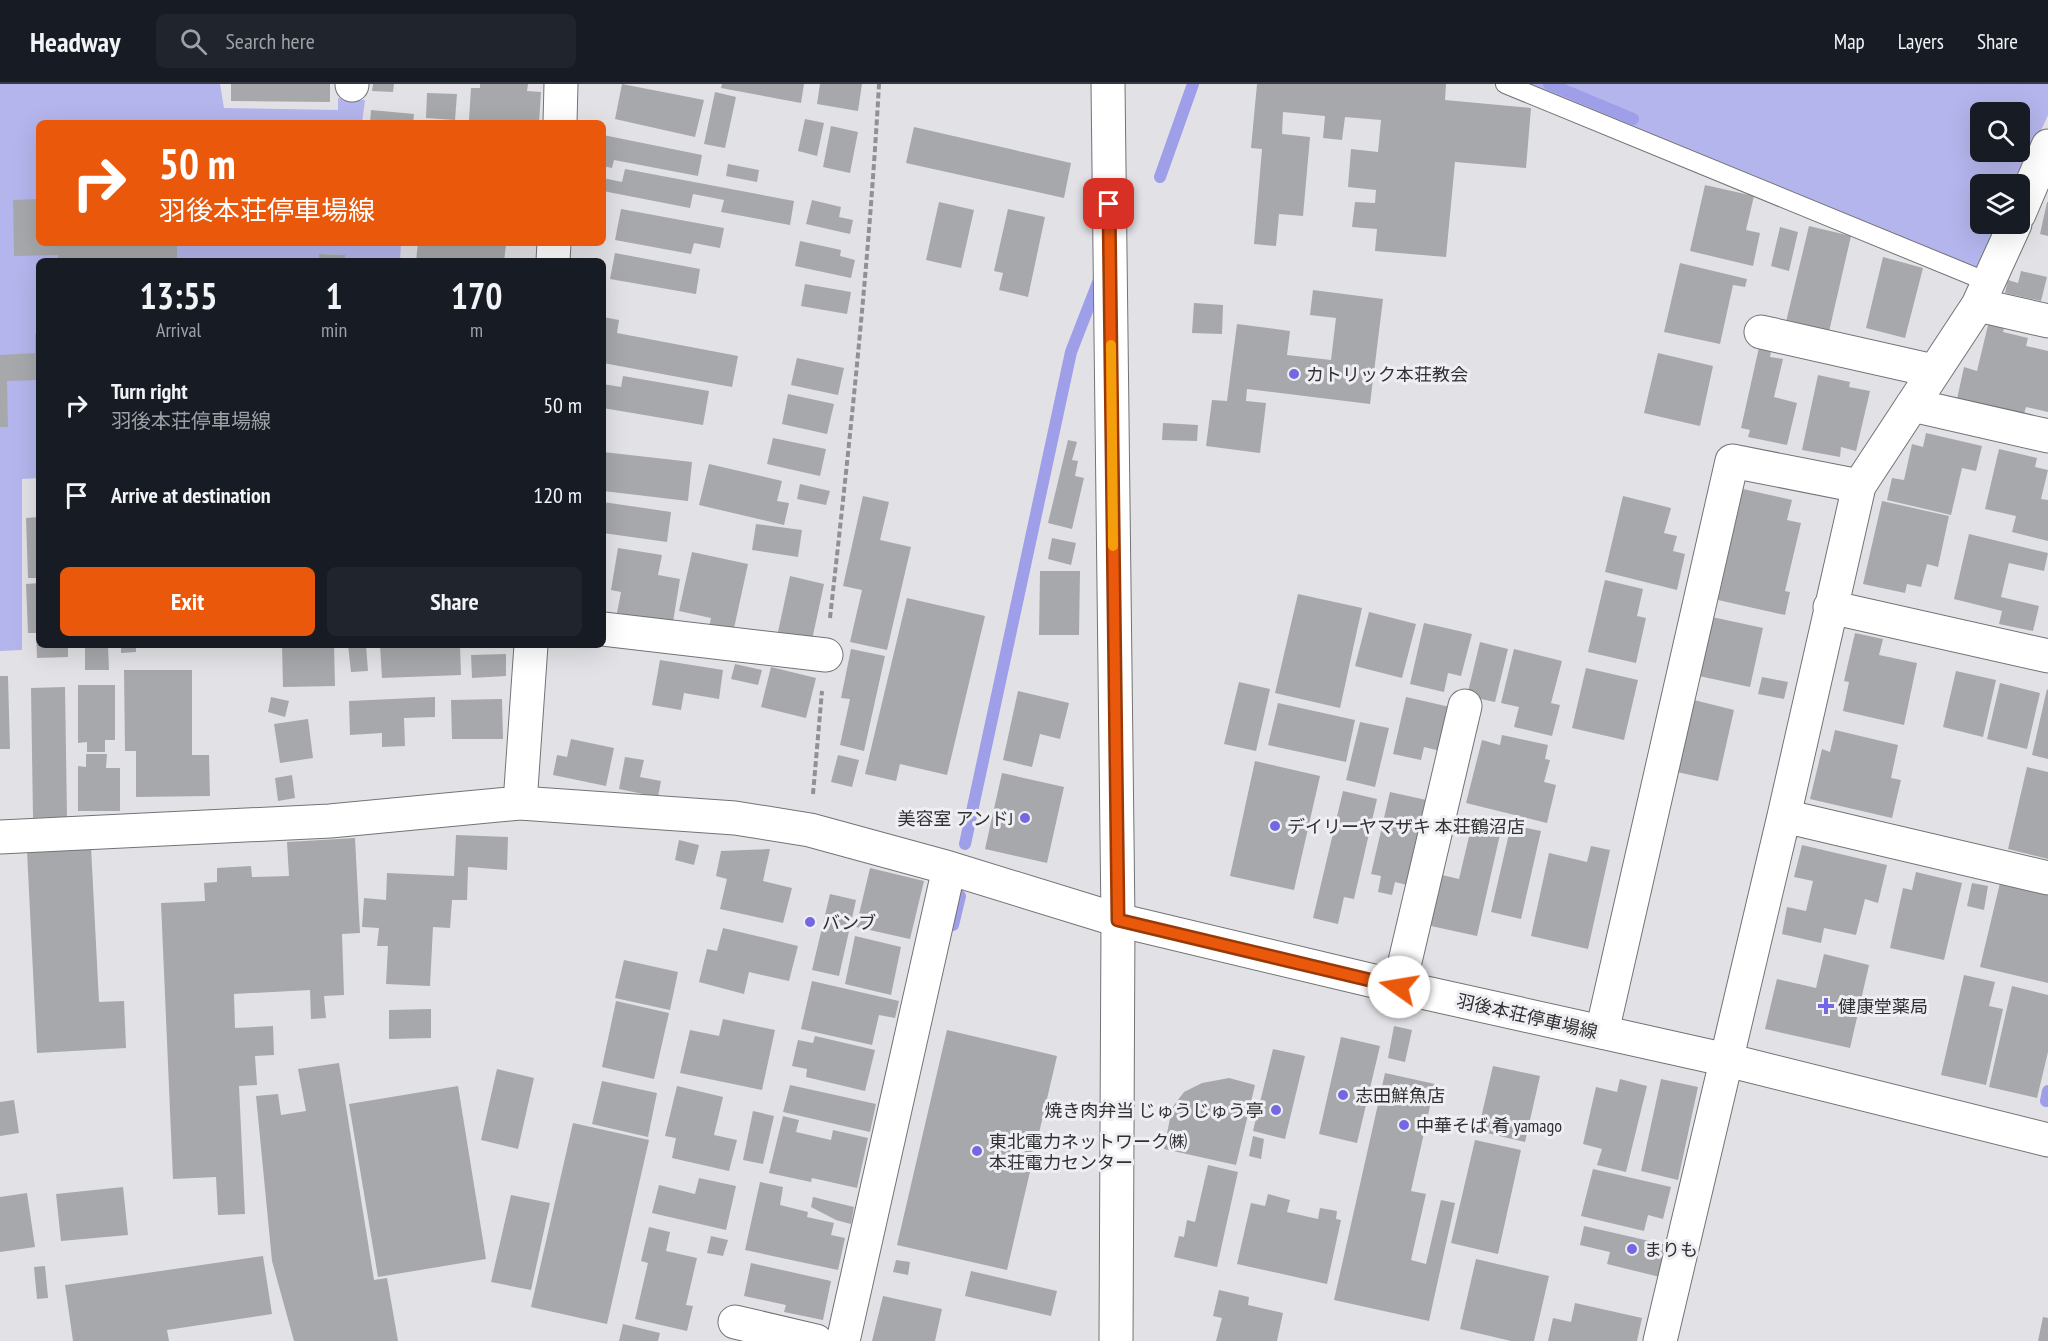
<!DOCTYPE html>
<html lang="en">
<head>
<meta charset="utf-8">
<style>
	:root { --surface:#171b24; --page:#20242c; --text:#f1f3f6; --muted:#9ea1a6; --line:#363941; --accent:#ea580c }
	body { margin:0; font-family:"PT Sans Narrow","Noto Sans JP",sans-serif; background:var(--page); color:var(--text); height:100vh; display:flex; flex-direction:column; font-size:22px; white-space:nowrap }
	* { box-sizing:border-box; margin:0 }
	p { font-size:20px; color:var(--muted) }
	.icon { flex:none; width:33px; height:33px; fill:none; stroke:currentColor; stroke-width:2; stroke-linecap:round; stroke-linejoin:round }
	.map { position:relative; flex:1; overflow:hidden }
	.details { position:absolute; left:36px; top:174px; width:570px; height:390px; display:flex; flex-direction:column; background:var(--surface); border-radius:9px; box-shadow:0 6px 24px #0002 }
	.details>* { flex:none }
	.banner { position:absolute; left:36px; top:36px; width:570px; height:126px; border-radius:9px; box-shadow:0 6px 24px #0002; background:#ea580c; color:#fff; overflow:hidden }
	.controls { position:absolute; left:1970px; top:18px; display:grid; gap:12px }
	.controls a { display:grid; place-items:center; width:60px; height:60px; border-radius:9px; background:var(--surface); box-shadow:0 6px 24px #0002; font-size:30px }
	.pin { position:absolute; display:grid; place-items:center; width:51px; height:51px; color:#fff; margin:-26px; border-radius:12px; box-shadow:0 3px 9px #0006 }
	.me { position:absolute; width:66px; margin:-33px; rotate:283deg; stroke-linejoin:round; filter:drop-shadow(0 0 4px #0008) }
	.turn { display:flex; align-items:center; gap:21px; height:126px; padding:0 24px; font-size:27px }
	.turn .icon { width:78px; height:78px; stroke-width:2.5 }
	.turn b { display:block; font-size:42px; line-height:51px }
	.eta { display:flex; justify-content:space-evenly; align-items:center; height:102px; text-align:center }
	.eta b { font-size:36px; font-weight:800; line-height:42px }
	.action { display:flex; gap:12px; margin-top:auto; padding:12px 24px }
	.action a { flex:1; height:69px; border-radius:9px; background:var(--accent); color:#fff; font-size:24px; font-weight:800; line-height:69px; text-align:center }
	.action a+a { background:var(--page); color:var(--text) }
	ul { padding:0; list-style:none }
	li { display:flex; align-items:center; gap:18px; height:90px; padding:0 24px }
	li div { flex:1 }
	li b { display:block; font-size:22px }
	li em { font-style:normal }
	header { display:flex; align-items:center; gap:36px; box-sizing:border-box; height:84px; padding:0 30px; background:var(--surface); border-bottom:2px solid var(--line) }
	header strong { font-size:28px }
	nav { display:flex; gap:33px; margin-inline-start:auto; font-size:21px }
	.search { width:420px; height:54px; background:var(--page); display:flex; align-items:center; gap:15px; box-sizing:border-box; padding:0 21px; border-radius:9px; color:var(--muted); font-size:22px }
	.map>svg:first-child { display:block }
	.green { fill:#b4b5ec; fill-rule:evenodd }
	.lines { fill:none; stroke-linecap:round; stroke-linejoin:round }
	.stream { stroke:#9e9ee9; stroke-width:12 }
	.building { fill:#a7a8ab }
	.service-casing { stroke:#737376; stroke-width:20 }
	.minor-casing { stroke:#737376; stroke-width:35 }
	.tertiary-casing { stroke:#737376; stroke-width:35 }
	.secondary-casing { stroke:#737376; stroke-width:35 }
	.path { stroke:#909193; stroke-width:4; stroke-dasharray:6 3; stroke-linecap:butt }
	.service { stroke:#fff; stroke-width:18 }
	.minor { stroke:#fff; stroke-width:33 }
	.tertiary { stroke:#fff; stroke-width:33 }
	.secondary { stroke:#fff; stroke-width:33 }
	.route-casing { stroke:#983908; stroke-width:15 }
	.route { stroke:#ea580c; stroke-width:10 }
	.slow { stroke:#f59e0b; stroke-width:10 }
	.poi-dot { fill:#7368e2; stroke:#efeff3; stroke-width:2 }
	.labels { text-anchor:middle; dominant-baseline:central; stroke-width:6; stroke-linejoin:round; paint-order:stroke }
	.poi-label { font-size:18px; fill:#2f3031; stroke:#efeff3; text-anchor:start }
	.street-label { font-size:18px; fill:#2f3031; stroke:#efeff3 }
</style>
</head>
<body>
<header>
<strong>Headway</strong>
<div class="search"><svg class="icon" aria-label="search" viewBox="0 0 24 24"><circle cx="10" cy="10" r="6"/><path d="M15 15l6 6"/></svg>Search here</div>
<nav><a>Map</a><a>Layers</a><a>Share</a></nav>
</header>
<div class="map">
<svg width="2048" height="1257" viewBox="0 0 2048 1257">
	<rect width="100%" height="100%" fill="#e2e2e6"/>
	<path class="green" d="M0,0H220L224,24L338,26V14L365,16L362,39H39V159H401L400,177H345V171L320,170L319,177H39V394L22,395V566L0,567Z
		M1519,0H2048V31L2017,100H1980V140H2000L1976,194ZM1980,28H2019V68H1980Z"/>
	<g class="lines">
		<path class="stream" d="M1549,0L1633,35
			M1160,93L1193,0
			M965,760L1071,268L1099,196
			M953,841L960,812
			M2046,1017L2048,1007"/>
	</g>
	<path class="building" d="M231,0H330V18L231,17Z
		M373,0H394L393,8L372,7Z
		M480,0H528L527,7L541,8L539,39L469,36L471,4H480Z
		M622,0L704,16L695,53L615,35Z
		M722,0H804L801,19L721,4Z
		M820,0H862L858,27L817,20Z
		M1257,0H1446L1445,16L1531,24L1526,84L1455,78L1446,173L1375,167L1377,145L1352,143L1355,118L1375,119L1376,106L1348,103L1351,65L1378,68L1381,36L1345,33L1342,56L1323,54L1325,32L1283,28L1282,50L1310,53L1303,132L1279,130L1276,162L1254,160L1262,65L1251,64Z
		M715,8L736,13L725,64L704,60Z
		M427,9L457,10L455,36L426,34Z
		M371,26L414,30L413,39H370Z
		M805,35L824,39L817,72L798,67Z
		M831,42L858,48L850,89L823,83Z
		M914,43L1071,79L1064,114L906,79Z
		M603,51L702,71L698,92L614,76L612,84L603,82Z
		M728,80L759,86L757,98L726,92Z
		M625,85L794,117L790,141L721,128L724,116L693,110L690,124L603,107V94L622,98Z
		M1705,101L1754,112L1746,146L1760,149L1753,182L1690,167Z
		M39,115V159H177V177H58V171L14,172L13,116Z
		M812,116L841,123L839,133L853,136L850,150L806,140Z
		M939,118L974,126L961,184L926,176Z
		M2047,118H2048V152L2040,150Z
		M621,125L724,144L720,164L694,159L691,170L615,156Z
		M1008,125L1045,133L1028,213L999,206L1003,189L994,187Z
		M1809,142L1851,152L1828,252L1785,242Z
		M1780,143L1798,148L1789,187L1771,182Z
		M800,157L841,166L840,172L855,176L851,194L795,182Z
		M418,159L506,161L504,177H416Z
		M615,169L700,185L696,210L610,195Z
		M319,170L345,171V177H319Z
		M1883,173L1923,184L1905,254L1866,244Z
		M1680,179L1747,195L1745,203L1733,201L1720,260L1664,248Z
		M2021,187L2047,193L2041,217L2005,209L2008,196L2018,199Z
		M805,200L851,208L847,230L801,222Z
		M1313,206L1383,215L1370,320L1247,305L1246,317L1266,319L1260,369L1206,362L1212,316L1227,317L1237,240L1290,247L1287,271L1331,276L1336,234L1310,231Z
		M1194,219L1223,221L1222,250L1192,249Z
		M603,233L619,236L617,249L738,272L732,303L603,279Z
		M1989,237L2005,241L2003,248L2028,254L2026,262L2048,267V328L2026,323L2024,330L1957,315L1964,283L1977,287Z
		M39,249V296L7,297L8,343H0V271L35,269V250Z
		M1760,259L1772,262L1770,273L1783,275L1774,313L1797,319L1787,361L1748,353L1750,346L1741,344Z
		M1658,269L1713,282L1700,342L1644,329Z
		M797,274L844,284L838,311L791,301Z
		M1818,291L1850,298L1849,303L1870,307L1856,367L1841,363L1840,373L1802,366Z
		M623,292L709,307L703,341L603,324V300L621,303Z
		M788,310L834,320L827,350L782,340Z
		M1163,339L1198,341L1197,357L1162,356Z
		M1926,349L1982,362L1976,387L1962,384L1951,431L1887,416L1892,394L1904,396L1912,360L1923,363Z
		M773,354L826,365L820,392L767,380Z
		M1068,356L1077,358L1072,376L1078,377L1075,392L1084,394L1072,445L1048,439Z
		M1999,365L2037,374L2035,383L2048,386L2041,415L2048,416V457L2012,448L2016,432L1985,425Z
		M603,368L692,378L688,417L603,407Z
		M709,380L782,397L777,417L789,419L784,441L699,421Z
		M800,400L830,407L826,421L797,415Z
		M1743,405L1792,416L1787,436L1801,439L1785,507L1790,508L1785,531L1718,516Z
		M863,412L889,418L880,456L911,463L887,566L850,558L862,506L843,502Z
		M1623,412L1671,424L1664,449L1677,452L1673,467L1685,470L1677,506L1605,488Z
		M1882,417L1949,432L1938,483L1927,480L1921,503L1907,500L1905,509L1863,500Z
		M603,418L671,428L667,458L603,449Z
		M39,433V494H28L26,434Z
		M756,440L802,446L798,473L752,466Z
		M1969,450L2048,469L2044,487L2009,479L2001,513L2039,522L2033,547L1999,540L2002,527L1954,515Z
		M1052,454L1076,459L1071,481L1048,475Z
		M618,464L662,471L658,491L680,495L673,538L617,529L621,508L611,506Z
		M692,468L748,480L733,549L709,543L711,534L679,527Z
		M1040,487H1080L1079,551H1039Z
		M790,492L824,500L812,556L778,548Z
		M1605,496L1643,505L1637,532L1646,534L1636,579L1588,568Z
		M39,499V561H68V573L37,574L36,549H28L26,500Z
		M1298,510L1362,524L1340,624L1275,609Z
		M907,514L985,532L947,691L900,680L896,697L865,690Z
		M1369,528L1416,540L1402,594L1355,582Z
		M1712,533L1763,544L1750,603L1699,592Z
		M1424,539L1472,550L1461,592L1448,589L1444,608L1410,600Z
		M1855,549L1883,555L1879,571L1917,579L1904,641L1843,627L1849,598L1844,597Z
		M1480,558L1508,565L1495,618L1467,612Z
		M85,561H108L109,586H85Z
		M121,561H136V568L121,569Z
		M282,561H334L335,602L283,603Z
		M348,561H366L368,587L351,588Z
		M380,561H460L461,591L382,594Z
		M851,565L885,572L864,667L840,661L850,615L841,614Z
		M1514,565L1562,577L1551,619L1560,621L1552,652L1514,643L1519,623L1501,619Z
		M506,570V592L472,594L471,571Z
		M660,576L723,586L719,615L684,609L681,626L652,621Z
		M735,580L762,586L758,601L731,595Z
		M771,583L816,594L806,634L761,623Z
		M1586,584L1638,596L1624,656L1572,644Z
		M124,586H192V671H209L210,712L136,713V667H125Z
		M1956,587L1996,596L1983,653L1943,643Z
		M0,592H8L10,665H0Z
		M1762,593L1788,598L1784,615L1758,610Z
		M1239,598L1270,605L1256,667L1224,660Z
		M2000,599L2040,609L2027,665L1987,655Z
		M78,601H115V656H105V668H87V658L78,659Z
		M65,603L67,733L33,734L31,604Z
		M2047,605L2048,606V675L2032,671Z
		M1018,607L1069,619L1060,655L1040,650L1032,683L1003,676Z
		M271,613L289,617L285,633L268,628Z
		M435,613V633L404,634L405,662L382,663V649L350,651L349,617Z
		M1406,613L1450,623L1440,667L1424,663L1421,676L1393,670Z
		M502,615L503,655H452L451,616Z
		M1694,616L1734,626L1718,697L1677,688Z
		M1278,619L1355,636L1346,678L1268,661Z
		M308,635L313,674L280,679L274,640Z
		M1360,638L1389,644L1375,703L1346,696Z
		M1835,646L1898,661L1891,694L1901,696L1892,734L1810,715L1822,665L1830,668Z
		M1502,651L1548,661L1545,675L1550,676L1544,698L1556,701L1547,739L1466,719L1482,656L1500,661Z
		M571,655L614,664L606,702L553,691L557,671L567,673Z
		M86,670H107L106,684H120V727H78V682L86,683Z
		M838,671L859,676L852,703L831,698Z
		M625,673L644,676L640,693L661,697L658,713L619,705Z
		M1255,677L1320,692L1294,806L1230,792Z
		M2027,683L2048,688V775L2008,765Z
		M1002,689L1064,703L1047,779L985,765Z
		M292,691L295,714L278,717L275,694Z
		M1343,707L1377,715L1354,815L1344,813L1338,840L1313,834Z
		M1390,708L1431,717L1411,802L1395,798L1392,811L1378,808L1381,792L1371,790Z
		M1472,740L1501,746L1477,852L1431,842L1442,791L1459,795Z
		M1511,741L1541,747L1521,835L1491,828Z
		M456,751L508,753L507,786L468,783L467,816H452L450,844L433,843L430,902L386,900L388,862H377L379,844L362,843L364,814L386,816L387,789L454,792Z
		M355,754L360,849L342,850L344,911L324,912L326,934L311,935L310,906L234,910L235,944L273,942L274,971L255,972L257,1001L239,1002L245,1130L218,1131L216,1093L173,1095L161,819L205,817L204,799L217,798V784L251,782L252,793L289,792L287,758Z
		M679,756L699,761L694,781L675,776Z
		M1802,761L1887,781L1878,819L1865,815L1856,851L1824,844L1821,859L1782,850L1787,823L1806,827L1813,797L1794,793Z
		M1591,762L1610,766L1588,865L1531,852L1549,769L1587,778Z
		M91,763L99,918L124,917L126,964L37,969L27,767Z
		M770,765L763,797L792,804L783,839L720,825L727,795L716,792L721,767Z
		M870,784L924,797L910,855L856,843Z
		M1916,788L1962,799L1944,876L1890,864L1903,804L1912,806Z
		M1972,799L1988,802L1984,826L1967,822Z
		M2000,799L2048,811V899L1980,883Z
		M830,810L856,816L839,892L812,886Z
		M723,844L798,862L789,897L749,888L744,910L699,898L707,865L717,867Z
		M855,852L901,863L891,911L845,900Z
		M1824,870L1869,881L1850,964L1765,945L1777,895L1816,904Z
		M624,876L678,888L670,926L615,914Z
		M1964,891L1995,898L1989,922L2003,925L1986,1001L1941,991Z
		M812,897L899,917L895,934L879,931L872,961L801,945Z
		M2012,902L2048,911V968L2037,1014L1989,1003Z
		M616,917L669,929L654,995L602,983Z
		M431,925V954L389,955V926Z
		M723,935L775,946L762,1006L680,989L690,946L719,952Z
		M1394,942L1412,946L1405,978L1388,974Z
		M947,946L1057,972L1007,1186L897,1161Z
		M815,952L875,966L865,1007L806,993L807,985L792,982L798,956L813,959Z
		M1341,953L1380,962L1357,1059L1319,1050Z
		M1273,965L1305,972L1285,1055L1253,1047Z
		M339,979L374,1196L387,1194L398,1257H294L272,1177L256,1012L278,1010L281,1031L306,1027L298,985Z
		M1493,982L1540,992L1525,1058L1478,1047Z
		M497,985L534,994L518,1065L481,1056Z
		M1385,989L1435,1000L1411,1107L1426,1110L1411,1176L1426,1180L1441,1116L1455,1119L1429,1237L1334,1216Z
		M1229,994L1255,1001L1236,1081L1164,1065L1172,1024L1184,1008L1202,999Z
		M1620,995L1647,1002L1626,1088L1597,1081L1602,1065L1583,1060L1596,1003L1617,1008Z
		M1661,995L1698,1003L1678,1096L1641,1087Z
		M602,997L657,1009L648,1053L592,1040Z
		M790,1001L876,1020L870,1048L783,1028Z
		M458,1002L486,1175L378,1193L349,1020Z
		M677,1002L723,1013L714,1051L737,1056L729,1087L672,1074L676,1054L665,1052Z
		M14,1016L19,1049L0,1052V1018Z
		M753,1027L774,1032L763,1080L743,1076Z
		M783,1032L799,1036L796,1048L831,1056L833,1046L868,1054L857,1104L812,1094L811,1098L769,1089Z
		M573,1039L649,1056L607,1240L531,1223Z
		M1253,1052L1264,1055L1261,1075L1249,1072Z
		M1475,1056L1521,1066L1498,1170L1451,1159Z
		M1208,1081L1238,1088L1217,1183L1174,1173L1179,1152L1184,1153L1187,1136L1195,1138Z
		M1593,1085L1671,1103L1663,1135L1648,1131L1644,1147L1581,1132Z
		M699,1094L736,1102L726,1146L652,1129L659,1101L695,1110Z
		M760,1098L783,1103L780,1121L808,1128L807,1133L834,1139L831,1151L845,1154L838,1186L745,1166Z
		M123,1103L128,1151L61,1157L56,1110Z
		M27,1109L35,1163L0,1168V1113Z
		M1268,1110L1290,1116L1287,1128L1318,1135L1320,1124L1337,1127L1336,1135L1341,1136L1327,1200L1237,1180L1251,1119L1265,1122Z
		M511,1111L550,1119L531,1206L491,1198Z
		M813,1113L854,1123L851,1140L836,1136L811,1123Z
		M1584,1142L1667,1161L1660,1193L1607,1180L1610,1168L1580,1161Z
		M649,1143L670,1148L666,1167L697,1174L686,1221L693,1222L687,1247L635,1235L648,1179L641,1177Z
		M711,1152L728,1156L723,1172L707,1169Z
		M263,1172L272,1230L167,1246L169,1257H73L65,1201Z
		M1476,1175L1549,1192L1534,1257H1511L1460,1245Z
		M896,1176L910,1178L908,1191L893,1188Z
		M751,1179L831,1197L823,1236L784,1228L786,1221L744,1212Z
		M45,1182L48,1214L37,1215L34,1183Z
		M971,1187L1057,1207L1051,1232L965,1212Z
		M1219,1206L1249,1213L1248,1221L1283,1229L1277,1257H1216L1222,1234L1213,1232Z
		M883,1212L942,1225L935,1257H872Z
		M1575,1219L1642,1234L1637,1257H1548L1553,1234L1571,1238Z
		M2043,1233L2048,1234V1257H2038Z
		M623,1240L660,1249L658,1257H619Z"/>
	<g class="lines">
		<g class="service-casing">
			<path id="service" d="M1505,0L1990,199"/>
		</g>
		<g class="minor-casing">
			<path id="minor" d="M352,1V0
				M560,39L561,0
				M2019,130L2048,62
				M553,177L554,159
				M1978,221L2048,237
				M1761,248L1934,287
				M1912,321L2048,352
				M1830,523L2048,572
				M603,545L826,571
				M520,719L531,561
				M1784,732L2048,794
				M0,753L330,737L520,719L735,734L810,746L949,784L1118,836
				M1399,903L1465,622
				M1602,948L1732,377L1859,402
				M735,1238L816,1257
				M843,1257L949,784
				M1660,1257L1784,732L1859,402L1978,221L2015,140"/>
		</g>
		<g class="tertiary-casing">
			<path id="tertiary" d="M1116,1257L1118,836"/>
		</g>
		<g class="secondary-casing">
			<path id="secondary" d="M1108,0L1118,836L1399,903L1727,976L2048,1056"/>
		</g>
		<path class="path" d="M830,534C850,356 869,179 879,0
			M813,710L822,607"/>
		<use href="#service" class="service"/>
		<use href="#minor" class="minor"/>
		<use href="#tertiary" class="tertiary"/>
		<use href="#secondary" class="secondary"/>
	</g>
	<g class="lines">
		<g class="route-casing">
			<path id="route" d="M1109,120L1118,836L1399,903"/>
		</g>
		<use href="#route" class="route"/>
		<path class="slow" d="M1111,261L1113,462"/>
	</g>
	<g class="poi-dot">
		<circle cx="1294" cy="290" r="6"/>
		<circle cx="1025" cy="734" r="6"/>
		<circle cx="1275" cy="742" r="6"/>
		<circle cx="810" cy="838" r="6"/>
		<path d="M1823 913h6v6h6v6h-6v6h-6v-6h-6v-6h6z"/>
		<circle cx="1343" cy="1011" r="6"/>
		<circle cx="1276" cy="1026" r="6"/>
		<circle cx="1404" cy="1041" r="6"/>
		<circle cx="977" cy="1067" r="6"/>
		<circle cx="1632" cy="1165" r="6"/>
	</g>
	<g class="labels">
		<g class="poi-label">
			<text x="1306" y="290">カトリック本荘教会</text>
			<text x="1013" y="734" text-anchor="end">美容室 アンドJ</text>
			<text x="1287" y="742">デイリーヤマザキ 本荘鶴沼店</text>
			<text x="822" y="838">バンブ</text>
			<text x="1838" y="922">健康堂薬局</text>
			<text x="1355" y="1011">志田鮮魚店</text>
			<text x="1264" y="1026" text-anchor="end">焼き肉弁当 じゅうじゅう亭</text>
			<text x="1416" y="1041">中華そば 肴 yamago</text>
			<text x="989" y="1057">東北電力ネットワーク㈱<tspan x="989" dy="21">本荘電力センター</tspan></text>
			<text x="1644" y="1165">まりも</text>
		</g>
		<g class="street-label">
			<text transform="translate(1527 932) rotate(13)">羽後本荘停車場線</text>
		</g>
	</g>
</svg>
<div class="controls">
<a><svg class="icon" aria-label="search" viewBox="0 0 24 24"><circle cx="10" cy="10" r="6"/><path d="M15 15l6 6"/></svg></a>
<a><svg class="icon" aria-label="layers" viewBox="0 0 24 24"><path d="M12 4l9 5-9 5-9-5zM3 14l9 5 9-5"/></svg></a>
</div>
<div class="pin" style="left:1109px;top:120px;background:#d93025"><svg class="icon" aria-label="arrive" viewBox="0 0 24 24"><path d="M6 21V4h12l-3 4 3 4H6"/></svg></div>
<svg class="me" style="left:1399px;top:903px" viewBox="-20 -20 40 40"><circle r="19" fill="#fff"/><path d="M0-13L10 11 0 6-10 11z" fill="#ea580c"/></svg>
<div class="banner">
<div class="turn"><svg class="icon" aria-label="right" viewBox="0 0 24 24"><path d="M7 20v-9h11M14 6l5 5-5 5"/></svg><div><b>50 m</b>羽後本荘停車場線</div></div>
</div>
<section class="details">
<div class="eta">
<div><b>13:55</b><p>Arrival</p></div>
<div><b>1</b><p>min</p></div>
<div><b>170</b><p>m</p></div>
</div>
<ul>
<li><svg class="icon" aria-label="right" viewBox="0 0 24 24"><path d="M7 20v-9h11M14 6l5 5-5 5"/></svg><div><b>Turn right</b><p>羽後本荘停車場線</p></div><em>50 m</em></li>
<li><svg class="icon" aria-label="arrive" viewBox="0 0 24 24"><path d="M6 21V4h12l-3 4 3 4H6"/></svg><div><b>Arrive at destination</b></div><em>120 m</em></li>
</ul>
<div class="action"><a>Exit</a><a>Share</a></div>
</section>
</div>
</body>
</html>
